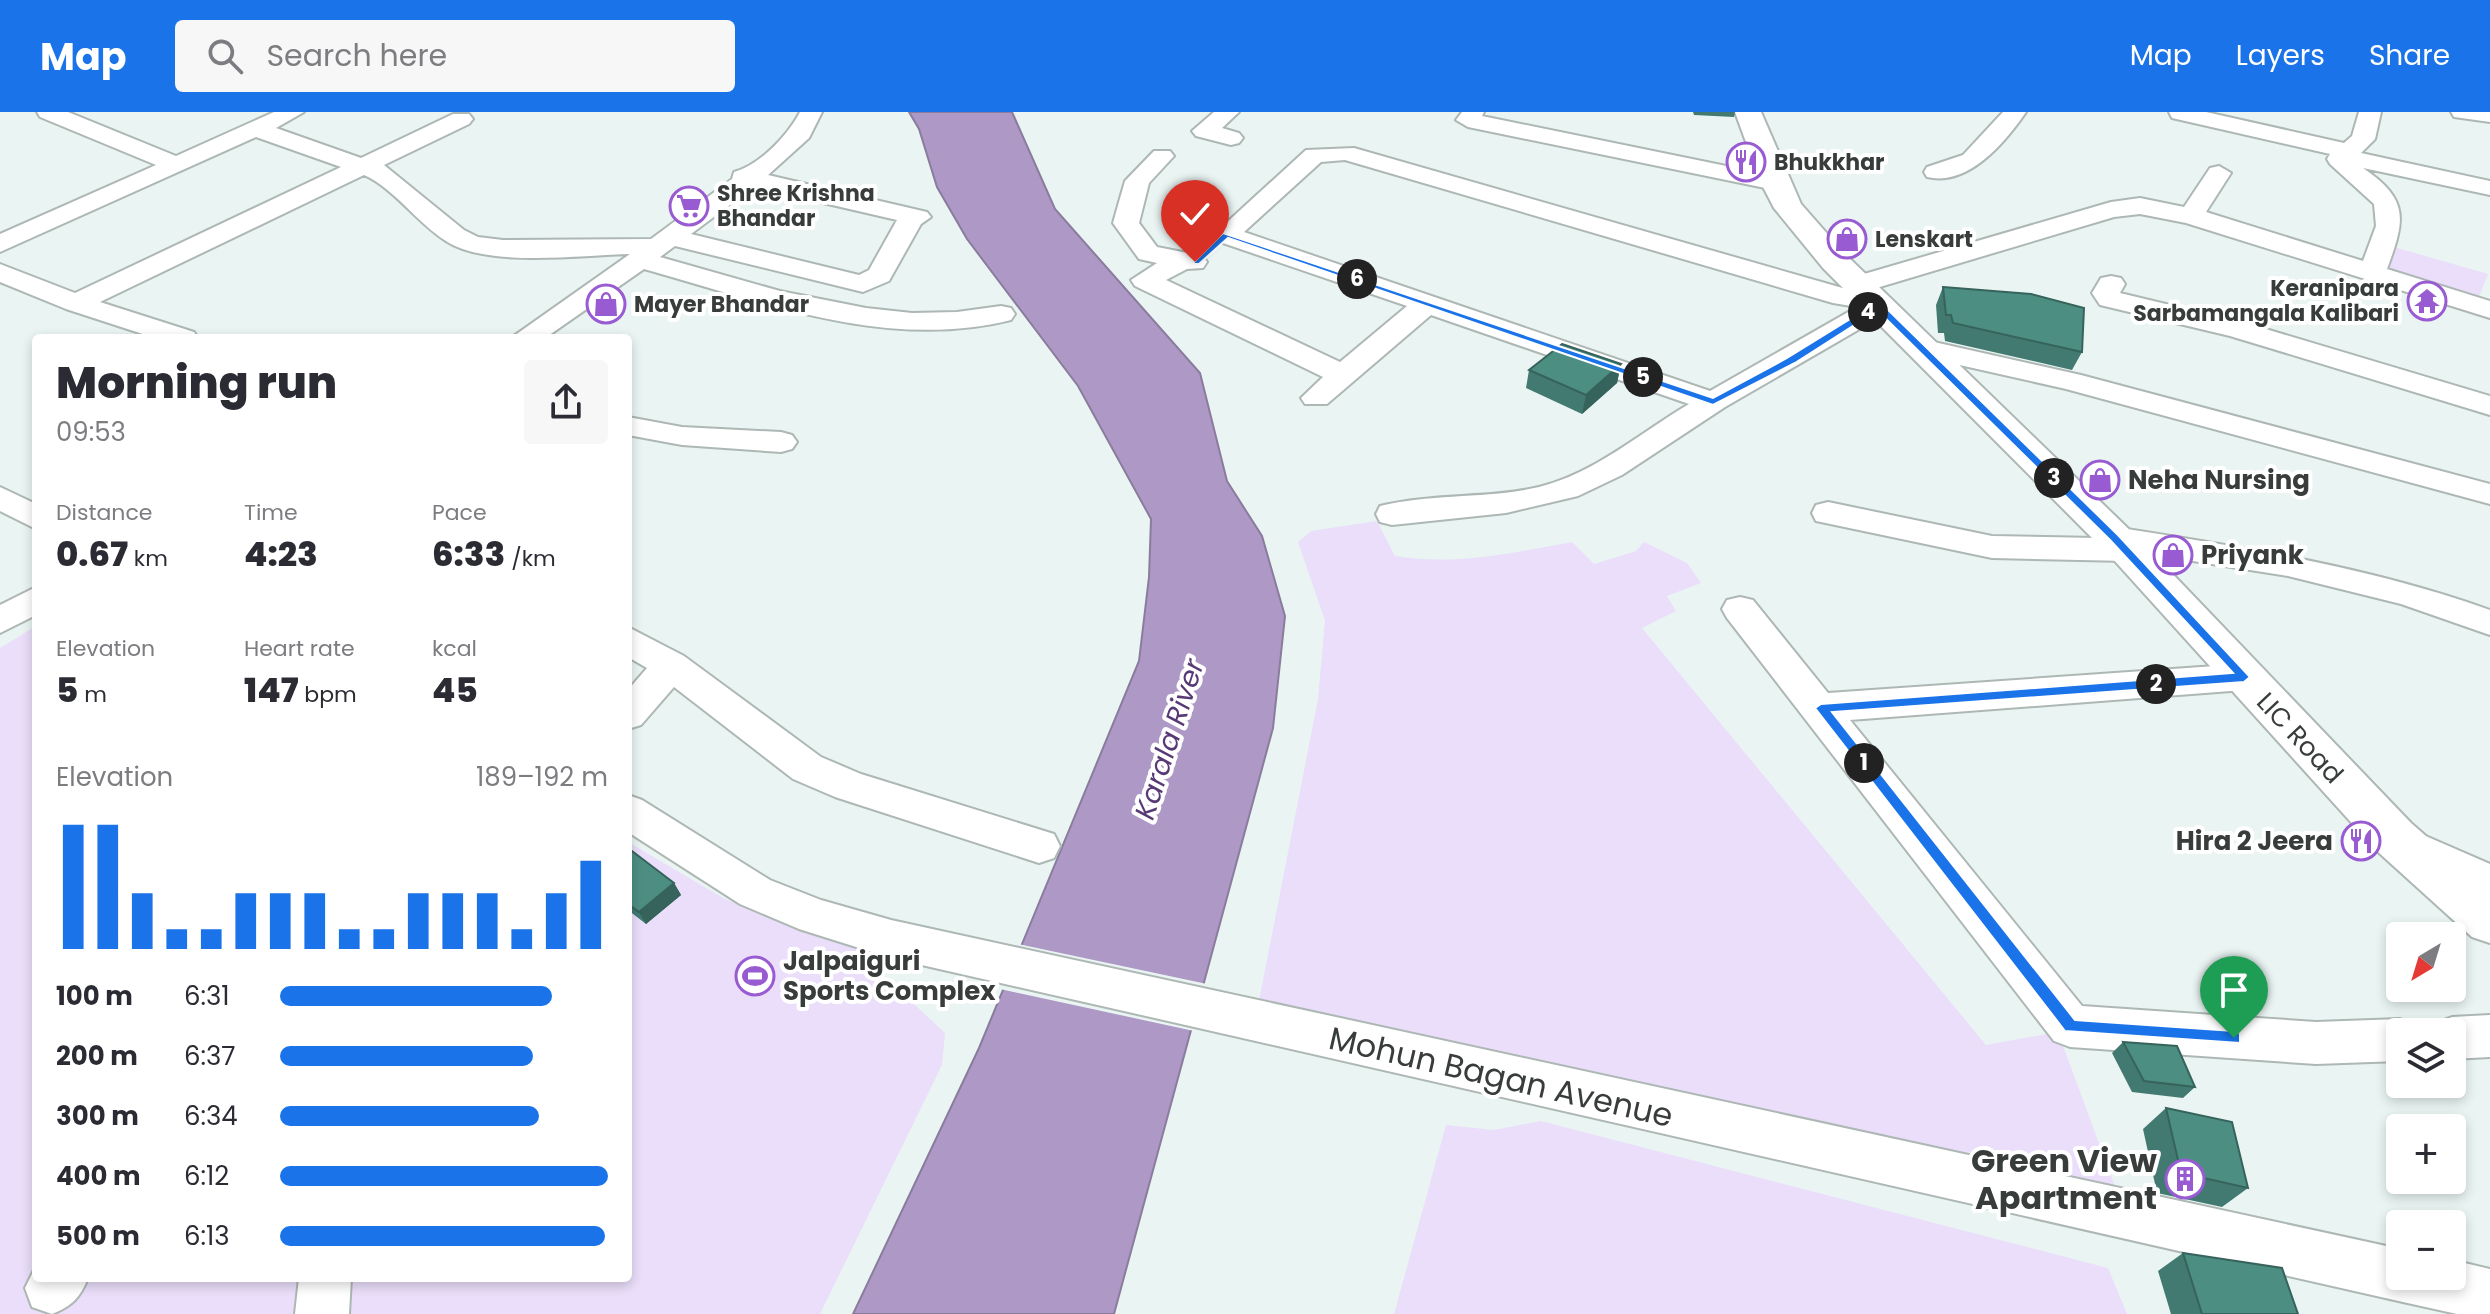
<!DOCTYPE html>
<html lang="en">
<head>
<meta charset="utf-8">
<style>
  body { margin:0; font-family:Poppins,sans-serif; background:#f7f7f7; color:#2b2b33; height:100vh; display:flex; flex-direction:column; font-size:30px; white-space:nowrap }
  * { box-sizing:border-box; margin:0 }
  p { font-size:26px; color:#7c7c81 }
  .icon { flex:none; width:44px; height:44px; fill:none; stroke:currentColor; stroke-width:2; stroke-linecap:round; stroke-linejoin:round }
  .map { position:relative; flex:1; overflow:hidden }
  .side { position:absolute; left:32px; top:222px; width:600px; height:948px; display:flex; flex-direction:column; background:#fff; border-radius:8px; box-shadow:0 4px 12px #0003 }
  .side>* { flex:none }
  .needle { width:52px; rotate:218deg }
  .buttons { position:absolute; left:2386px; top:810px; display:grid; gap:16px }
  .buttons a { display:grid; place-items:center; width:80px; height:80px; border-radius:8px; background:#fff; box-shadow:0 4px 12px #0003; font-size:40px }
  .pin { position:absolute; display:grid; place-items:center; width:68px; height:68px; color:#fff; margin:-82px -34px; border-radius:50% 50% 50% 0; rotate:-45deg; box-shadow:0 0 8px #0007 }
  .pin .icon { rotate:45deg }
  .km { position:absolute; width:40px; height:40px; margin:-20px; border-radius:50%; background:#222; color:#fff; font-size:22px; line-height:40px; text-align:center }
  .round { display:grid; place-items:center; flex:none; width:84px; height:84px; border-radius:8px; background:#f7f7f7 }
  .head { display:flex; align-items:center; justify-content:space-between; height:136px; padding:0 24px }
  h1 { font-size:44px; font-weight:800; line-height:60px }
  .metrics { display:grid; grid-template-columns:repeat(3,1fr); gap:12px; height:136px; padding:8px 24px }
  .metrics div { display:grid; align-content:center }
  .metrics b { font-size:34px; font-weight:800 }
  .metrics small { font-size:22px; font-weight:400 }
  .metrics p { font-size:22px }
  .chart { height:224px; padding:16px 24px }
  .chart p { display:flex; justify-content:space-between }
  .chart svg { width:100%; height:144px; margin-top:8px; stroke:#1a73e8; stroke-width:6 }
  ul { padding:0 24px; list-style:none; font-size:26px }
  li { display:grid; grid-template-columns:128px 96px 1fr; align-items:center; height:60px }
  li i { height:20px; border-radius:10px; background:#1a73e8 }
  header { display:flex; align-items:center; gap:48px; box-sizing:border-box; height:112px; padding:0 40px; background:#1a73e8; color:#fff }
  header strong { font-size:38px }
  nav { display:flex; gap:44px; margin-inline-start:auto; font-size:28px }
  .search { width:560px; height:72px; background:#f7f7f7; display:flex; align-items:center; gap:20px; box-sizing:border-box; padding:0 28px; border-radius:8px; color:#7c7c81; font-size:30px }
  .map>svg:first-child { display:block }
  .green { fill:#eadefa }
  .water { fill:#ad98c6; stroke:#8a7c9c; stroke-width:2 }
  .pier { fill:#eaf5f3 }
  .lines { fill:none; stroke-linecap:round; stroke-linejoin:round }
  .minor-casing { stroke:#adb7b4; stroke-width:4 }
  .major-casing { stroke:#adb7b4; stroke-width:4 }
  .minor { fill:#fff; fill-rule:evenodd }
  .major { fill:#fff; fill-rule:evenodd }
  .wall { fill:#427a71 }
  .shaded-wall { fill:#36635c }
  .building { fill:#4d8e83; stroke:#36635c; stroke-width:2 }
  .route { fill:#1a73e8; stroke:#fff; stroke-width:2 }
  .labels { text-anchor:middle; stroke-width:8; stroke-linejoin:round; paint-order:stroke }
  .far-poi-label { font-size:22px; font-weight:bold; fill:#383c3b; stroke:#fff; text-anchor:start }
  .poi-label { font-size:26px; font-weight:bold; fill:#383c3b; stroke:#fff; text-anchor:start }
  .street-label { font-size:26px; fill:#383c3b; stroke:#fff }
  .water-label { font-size:28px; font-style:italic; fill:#573a75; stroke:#fff }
  .near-street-label { font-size:32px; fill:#383c3b; stroke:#fff }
  .near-poi-label { font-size:32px; font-weight:bold; fill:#383c3b; stroke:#fff; text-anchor:end }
</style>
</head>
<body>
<header>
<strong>Map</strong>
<div class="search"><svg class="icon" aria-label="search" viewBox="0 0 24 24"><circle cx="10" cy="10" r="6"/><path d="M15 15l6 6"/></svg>Search here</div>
<nav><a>Map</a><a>Layers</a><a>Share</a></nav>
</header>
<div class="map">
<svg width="2490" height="1202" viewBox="0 0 2490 1202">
  <rect width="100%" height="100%" fill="#eaf5f3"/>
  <path class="green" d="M2394,135L2488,162L2477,190L2383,157Z
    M1377,409L1395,444C1456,454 1512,441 1572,430L1594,452L1636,439L1644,430L1687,451L1701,471L1667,484L1676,499L1642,516L1986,933L2058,920L2121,1091L1256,904L1318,587L1325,509L1298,430L1311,419Z
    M36,514V1166H628V730L725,787L854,836L945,921L942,953L820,1202H0V536Z
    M1541,1009L2108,1156L2127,1202H1394L1446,1013L1494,1018Z"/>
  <path class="water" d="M909,0H1012L1055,97L1200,261L1227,369L1262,424L1285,504L1273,616L1114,1202H853L979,936L1139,549L1149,465L1151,407L1078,274L967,127L937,75L919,17Z"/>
  <path class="pier" d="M1018,832L1207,872L1194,919L1000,877Z"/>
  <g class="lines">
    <defs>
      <path id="minor" d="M37,0H68L176,44L274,0H304L276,16L361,46L453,2H469L473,7L469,12L384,53L464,118L478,125L503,128L651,127L732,67L734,60C760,53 788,23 800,0H822L809,26L768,63L927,100L931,105L921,112L889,169L863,180L675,134L660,145L780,179L866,196L912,201L957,200L1001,194L1011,196L1015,202L1011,208C888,239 762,190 644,157L545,226H511L630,142C581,143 487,156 446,129C417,111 395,77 364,63L100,190L194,220L198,226H155L66,197L0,170V152L75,181L341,55L256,25L0,140V122L156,53L40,5ZM754,75L897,108L869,158L859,163L691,122Z
        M1214,0H1239L1222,16L1239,21L1243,26L1239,31L1231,33L1196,24L1192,19Z
        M1462,0H1484L1482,4L1775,64L1787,71L1775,78L1468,15L1456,8Z
        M2003,0H2026C2006,29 1969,75 1927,65L1924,60L1927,55L1963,43Z
        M2169,0H2206L2344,31L2352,24L2359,0H2381L2375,27L2361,41L2490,69V83L2363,56C2410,88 2405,108 2387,157L2490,189V206L2186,111L2140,102L2114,105L1863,180L1885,184L1889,190L1877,207L1725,295L1622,363L1578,384L1506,401L1392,413L1380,410L1376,402L1380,394C1432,381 1487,387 1539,375C1595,361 1640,321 1689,292L1431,203L1327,292H1305L1301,286L1323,265L1135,174L1131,168L1157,151L1139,147L1113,111L1125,69L1154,39H1170L1174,44L1149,71L1139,111L1157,135L1203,144L1207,150L1203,156L1187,157L1166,168L1340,250L1407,194L1217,129L1213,123L1306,38L1354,36L1846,177L1843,173L1847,167L2111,90L2140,86L2184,95L2210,56L2219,54L2231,61L2206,100L2363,149L2376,114L2374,92L2330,52L2327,47L2330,42L2172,6ZM1345,48L1833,191L1857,195L1710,279L1244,120L1321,50Z
        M2451,0H2490V10L2454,5Z
        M2111,164L2121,166L2125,172L2120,181L2249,212L2490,284V303L2230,224L2100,193L2092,181L2101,166Z
        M1925,228L2081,263L2490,372V392L2066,277L1915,243L1911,237L1915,231Z
        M628,305L682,315L781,320L792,323L797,330L792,337L781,340L682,333L628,323Z
        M0,375L36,392V417L0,399Z
        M1828,390L1992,424L2097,426L2102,418L2114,415C2242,435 2367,454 2490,498V523L2401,492L2288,464L2142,441L2127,449L1992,446L1816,409L1812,401L1816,393Z
        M36,475V503L0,521V493Z
        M1740,485L1753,488L1828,581L2244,552L2257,555L2263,565L2257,575L2244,578L1850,608L2082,894L2316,910L2400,907L2416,913L2419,920H2400V949L2316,952L2070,935L2054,929L1727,506L1722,497L1727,488Z
        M628,515L684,544L821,645L861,662L1054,722L1060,734L1054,746L1039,751L835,685L793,667L674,575L641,613L628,617V578L647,556L628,545Z
        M628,683L642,688L770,768L821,788L891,808L2400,1137V1164H2452V1148L2490,1157V1202H2457L2403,1190L891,846L799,817L740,792L628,720Z
        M2421,722L2490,752V788L2406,751L2400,739L2406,727Z
        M2490,903V945L2452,947V920H2432L2436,911L2452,905Z
        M36,1154V1166H88C80,1186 72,1194 52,1202L32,1195L25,1176Z
        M299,1166H351L349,1202H295Z"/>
      <path id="major" d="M1735,0H1761L1801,92L1845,142L2141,429L2411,711L2490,780V831L2472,825L2377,739L2113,447L1823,156L1774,96L1761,71Z"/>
    </defs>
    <use href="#minor" class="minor-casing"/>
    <use href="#major" class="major-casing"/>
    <use href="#minor" class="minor"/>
    <use href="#major" class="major"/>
  </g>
  <path class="wall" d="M1693,0H1735L1734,5L1694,3Z
    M1943,175L2082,240L2072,258L1945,229L1944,221H1938L1936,193Z
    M1621,252L1617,271L1582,302L1526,276L1529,258Z
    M628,736L674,771L681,783L646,812L628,798Z
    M2123,930L2195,975L2183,986L2132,980L2112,941Z
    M2166,996L2248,1076L2222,1095L2157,1081L2143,1017Z
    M2183,1141L2298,1202H2171L2158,1159Z"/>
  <path class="shaded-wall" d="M1621,252L1617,271L1582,302L1586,283Z
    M674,771L681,783L646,812L639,800Z"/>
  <path class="building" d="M1943,175L2031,182L2084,196L2082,240L1953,211L1951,203H1946Z
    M1562,232L1621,252L1586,283L1529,258Z
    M628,736L674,771L639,800L628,792Z
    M2123,930L2177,934L2195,975L2144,969Z
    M2166,996L2232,1010L2248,1076L2181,1061Z
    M2183,1141L2282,1156L2298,1202H2202Z"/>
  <path class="route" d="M1223,121L1713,286L1787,246L1863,199L1871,188H1878L2118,423L2250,565L2244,570L1832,600L2075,908L2234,919L2240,921V931L2065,919L1815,596L1821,592L2233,561L2110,428L1875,196L1870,203L1795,251L1713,293L1228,126L1199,152H1192Z"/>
  <defs>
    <symbol id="restaurant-ring" viewBox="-11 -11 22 22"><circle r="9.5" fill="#fff" stroke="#985bd2" stroke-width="1.5"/><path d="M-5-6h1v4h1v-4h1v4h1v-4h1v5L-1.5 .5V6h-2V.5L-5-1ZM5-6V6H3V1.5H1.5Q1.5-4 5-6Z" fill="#985bd2"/></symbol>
    <symbol id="supermarket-ring" viewBox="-11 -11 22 22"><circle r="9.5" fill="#fff" stroke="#985bd2" stroke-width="1.5"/><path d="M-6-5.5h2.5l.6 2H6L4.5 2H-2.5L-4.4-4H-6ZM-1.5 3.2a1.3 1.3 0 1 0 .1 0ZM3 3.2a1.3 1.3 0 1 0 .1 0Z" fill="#985bd2"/></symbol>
    <symbol id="shop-ring" viewBox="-11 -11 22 22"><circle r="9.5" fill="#fff" stroke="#985bd2" stroke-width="1.5"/><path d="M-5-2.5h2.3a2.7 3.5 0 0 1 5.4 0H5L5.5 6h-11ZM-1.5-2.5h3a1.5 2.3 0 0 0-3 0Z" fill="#985bd2"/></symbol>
    <symbol id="temple-ring" viewBox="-11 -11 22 22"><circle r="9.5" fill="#fff" stroke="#985bd2" stroke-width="1.5"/><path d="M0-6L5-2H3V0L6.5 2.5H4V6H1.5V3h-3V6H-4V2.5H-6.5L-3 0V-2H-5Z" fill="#985bd2"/></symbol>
    <symbol id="stadium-ring" viewBox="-11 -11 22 22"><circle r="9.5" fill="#fff" stroke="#985bd2" stroke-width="1.5"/><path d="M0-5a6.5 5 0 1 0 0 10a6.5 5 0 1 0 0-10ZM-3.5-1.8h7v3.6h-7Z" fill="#985bd2"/></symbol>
    <symbol id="building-ring" viewBox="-11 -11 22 22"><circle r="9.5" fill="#fff" stroke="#985bd2" stroke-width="1.5"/><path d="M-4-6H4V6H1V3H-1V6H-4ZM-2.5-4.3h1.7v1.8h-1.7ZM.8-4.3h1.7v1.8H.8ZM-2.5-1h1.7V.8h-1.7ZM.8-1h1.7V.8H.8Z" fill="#985bd2"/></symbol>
  </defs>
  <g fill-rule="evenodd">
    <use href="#restaurant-ring" x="1724" y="28" width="44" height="44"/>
    <use href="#supermarket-ring" x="667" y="72" width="44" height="44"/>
    <use href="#shop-ring" x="1825" y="105" width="44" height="44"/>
    <use href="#temple-ring" x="2405" y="167" width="44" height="44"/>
    <use href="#shop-ring" x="584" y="170" width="44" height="44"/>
    <use href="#shop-ring" x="2078" y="346" width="44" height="44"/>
    <use href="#shop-ring" x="2151" y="421" width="44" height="44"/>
    <use href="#restaurant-ring" x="2339" y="707" width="44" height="44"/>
    <use href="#stadium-ring" x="733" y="842" width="44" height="44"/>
    <use href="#building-ring" x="2163" y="1045" width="44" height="44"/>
  </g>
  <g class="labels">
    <g class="far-poi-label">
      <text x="1774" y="58">Bhukkhar</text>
      <text x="717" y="89">Shree Krishna<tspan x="717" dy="25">Bhandar</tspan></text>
      <text x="1875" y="135">Lenskart</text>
      <text x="2399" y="184" text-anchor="end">Keranipara<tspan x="2399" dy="25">Sarbamangala Kalibari</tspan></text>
      <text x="634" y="200">Mayer Bhandar</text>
    </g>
    <g class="poi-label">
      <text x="2128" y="377">Neha Nursing</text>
      <text x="2201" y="452">Priyank</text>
      <text x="2333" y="738" text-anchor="end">Hira 2 Jeera</text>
      <text x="783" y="858">Jalpaiguri<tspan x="783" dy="30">Sports Complex</tspan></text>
    </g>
    <g class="street-label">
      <text transform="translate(2300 626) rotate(47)" y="9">LIC Road</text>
    </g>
    <g class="water-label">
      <text transform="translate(1169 627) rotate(-72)" y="10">Karala River</text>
    </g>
    <g class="near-street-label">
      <text transform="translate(1501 965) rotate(13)" y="11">Mohun Bagan Avenue</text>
    </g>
    <g class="near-poi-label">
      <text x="2157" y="1060">Green View<tspan x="2157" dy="37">Apartment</tspan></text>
    </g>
  </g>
</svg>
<div class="buttons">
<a><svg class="needle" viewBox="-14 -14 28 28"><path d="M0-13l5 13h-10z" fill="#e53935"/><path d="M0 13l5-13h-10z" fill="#7c7c81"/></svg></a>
<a><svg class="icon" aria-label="layers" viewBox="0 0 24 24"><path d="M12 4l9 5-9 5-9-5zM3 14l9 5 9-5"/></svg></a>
<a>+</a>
<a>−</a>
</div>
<div class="pin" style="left:2234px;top:926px;background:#1e9e55"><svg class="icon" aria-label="arrive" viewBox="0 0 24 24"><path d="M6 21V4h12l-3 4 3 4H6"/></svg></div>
<div class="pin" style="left:1195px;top:150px;background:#d93025"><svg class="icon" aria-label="check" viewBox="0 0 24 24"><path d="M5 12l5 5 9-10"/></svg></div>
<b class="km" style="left:1864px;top:651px">1</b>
<b class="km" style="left:2156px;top:572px">2</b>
<b class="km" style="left:2054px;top:366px">3</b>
<b class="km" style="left:1868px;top:200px">4</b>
<b class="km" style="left:1643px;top:265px">5</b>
<b class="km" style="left:1357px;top:167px">6</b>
<section class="side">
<div class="head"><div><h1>Morning run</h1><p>09:53</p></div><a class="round"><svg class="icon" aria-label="share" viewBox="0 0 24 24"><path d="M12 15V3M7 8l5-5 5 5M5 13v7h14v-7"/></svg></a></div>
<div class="metrics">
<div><p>Distance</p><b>0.67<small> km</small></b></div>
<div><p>Time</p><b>4:23</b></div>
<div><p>Pace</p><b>6:33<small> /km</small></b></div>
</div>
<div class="metrics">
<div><p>Elevation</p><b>5<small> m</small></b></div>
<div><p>Heart rate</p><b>147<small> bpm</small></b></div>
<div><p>kcal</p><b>45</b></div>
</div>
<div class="chart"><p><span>Elevation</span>189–192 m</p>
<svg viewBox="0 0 160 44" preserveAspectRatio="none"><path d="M5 44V6M15 44V6M25 44V27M35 44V38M45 44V38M55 44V27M65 44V27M75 44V27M85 44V38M95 44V38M105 44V27M115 44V27M125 44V27M135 44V38M145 44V27M155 44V17"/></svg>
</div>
<ul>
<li><b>100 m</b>6:31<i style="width:83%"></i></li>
<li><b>200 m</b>6:37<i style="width:77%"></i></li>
<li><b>300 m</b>6:34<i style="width:79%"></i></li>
<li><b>400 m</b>6:12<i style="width:100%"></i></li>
<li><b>500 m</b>6:13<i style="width:99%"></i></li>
</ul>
</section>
</div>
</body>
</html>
